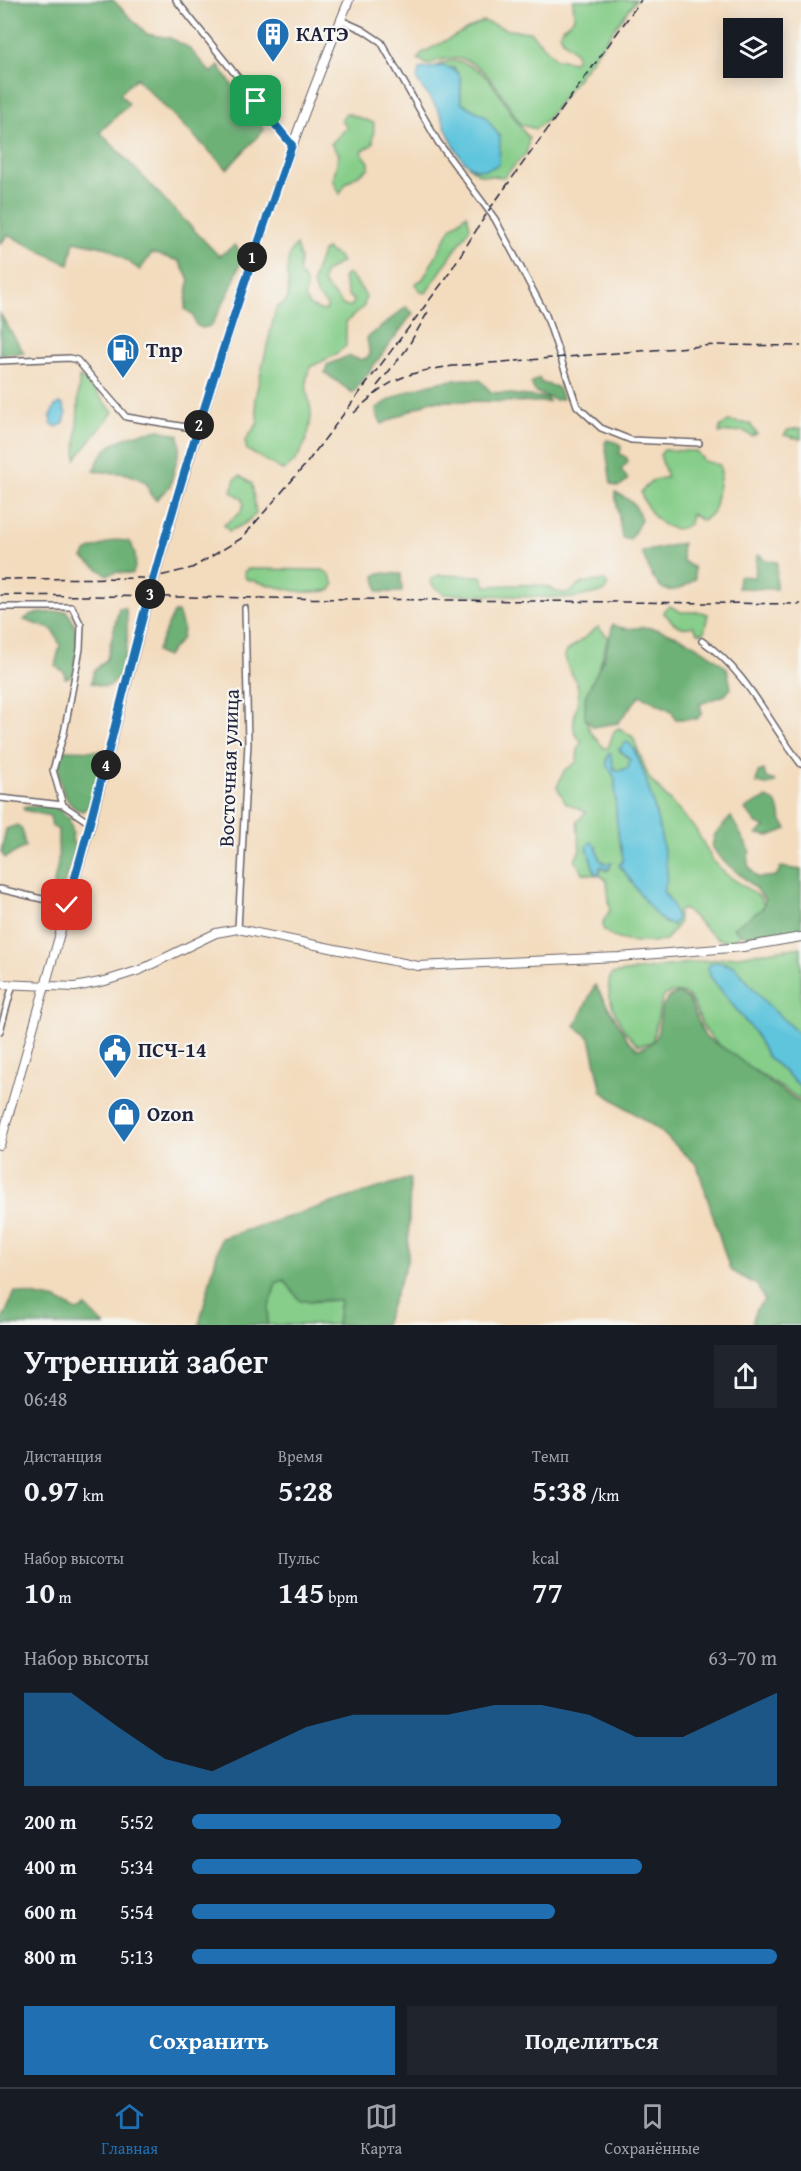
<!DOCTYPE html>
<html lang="ru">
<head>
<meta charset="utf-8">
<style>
  body { margin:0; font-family:"Gentium Book Plus",serif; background:#20242c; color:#f1f3f6; height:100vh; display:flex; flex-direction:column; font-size:22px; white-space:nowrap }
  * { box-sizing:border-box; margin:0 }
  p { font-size:20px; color:#9ea1a6 }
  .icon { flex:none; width:33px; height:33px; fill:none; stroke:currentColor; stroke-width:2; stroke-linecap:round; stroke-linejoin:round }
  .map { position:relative; height:1325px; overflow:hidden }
  .sheet { display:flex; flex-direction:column; background:#171b24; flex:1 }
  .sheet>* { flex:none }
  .buttons { position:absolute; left:723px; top:18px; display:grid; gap:12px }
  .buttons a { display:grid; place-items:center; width:60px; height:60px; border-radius:0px; background:#171b24; box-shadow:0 3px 15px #0003; font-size:30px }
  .pin { position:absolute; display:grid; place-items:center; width:51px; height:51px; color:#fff; margin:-26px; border-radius:12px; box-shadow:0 3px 9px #0006 }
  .km { position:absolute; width:30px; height:30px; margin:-15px; border-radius:50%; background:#222; color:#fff; font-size:16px; line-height:30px; text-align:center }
  .round { display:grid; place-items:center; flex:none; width:63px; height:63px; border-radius:0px; background:#20242c }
  .summary { display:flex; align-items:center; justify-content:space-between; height:102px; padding:0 24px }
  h1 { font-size:33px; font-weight:700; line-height:45px }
  .figures { display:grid; grid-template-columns:repeat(3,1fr); gap:9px; height:102px; padding:6px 24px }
  .figures div { display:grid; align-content:center }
  .figures b { font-size:30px; font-weight:700 }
  .figures small { font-size:16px; font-weight:400 }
  .figures p { font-size:16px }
  .chart { height:168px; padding:12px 24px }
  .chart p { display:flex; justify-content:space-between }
  .chart svg { width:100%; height:108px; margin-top:6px; fill:#1f6fb2; opacity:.7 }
  .action { display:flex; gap:12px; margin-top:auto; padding:12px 24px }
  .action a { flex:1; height:69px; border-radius:0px; background:#1f6fb2; color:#fff; font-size:24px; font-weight:700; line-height:69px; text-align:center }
  .action a+a { background:#20242c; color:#f1f3f6 }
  ul { padding:0 24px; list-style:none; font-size:20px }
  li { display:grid; grid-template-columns:96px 72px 1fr; align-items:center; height:45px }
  li i { height:15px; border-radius:8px; background:#1f6fb2 }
  .tabs { display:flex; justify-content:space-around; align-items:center; height:84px; border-top:2px solid #363941; background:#171b24; font-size:16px; color:#9ea1a6 }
  .tabs a { display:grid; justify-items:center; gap:3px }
  .tabs .selected { color:#1f6fb2 }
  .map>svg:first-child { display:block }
  .green { fill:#87ce8a; stroke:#547862; stroke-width:1.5; fill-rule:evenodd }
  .forest { fill:#6db176; stroke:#486a58; stroke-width:1.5 }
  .water { fill:#5fc5dd; stroke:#40748c; stroke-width:1.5 }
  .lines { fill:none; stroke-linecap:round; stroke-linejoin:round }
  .street-casing { stroke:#6b6368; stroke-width:8 }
  .secondary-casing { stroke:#6b6368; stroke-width:10 }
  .street { stroke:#fff; stroke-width:5 }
  .secondary { stroke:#fff; stroke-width:8 }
  .rail { stroke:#22223b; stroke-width:1.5; stroke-dasharray:9 4.5; stroke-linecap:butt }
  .secondary-bridge-casing { stroke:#6b6368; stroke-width:10; stroke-linecap:butt }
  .secondary-bridge { stroke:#fff; stroke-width:8 }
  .route-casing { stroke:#fff; stroke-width:12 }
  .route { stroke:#1f6fb2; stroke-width:8 }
  .labels { text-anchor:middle; stroke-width:4.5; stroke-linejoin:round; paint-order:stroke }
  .poi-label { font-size:21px; font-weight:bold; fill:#22223b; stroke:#f6f6f2; text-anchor:start }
  .street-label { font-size:21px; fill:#22223b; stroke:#f6f6f2 }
</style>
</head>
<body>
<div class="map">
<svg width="801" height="1325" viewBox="0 0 801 1325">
  <rect width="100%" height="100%" fill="#f6f6f2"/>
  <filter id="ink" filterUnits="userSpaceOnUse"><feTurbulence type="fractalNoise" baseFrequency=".0167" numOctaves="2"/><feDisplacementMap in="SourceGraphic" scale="12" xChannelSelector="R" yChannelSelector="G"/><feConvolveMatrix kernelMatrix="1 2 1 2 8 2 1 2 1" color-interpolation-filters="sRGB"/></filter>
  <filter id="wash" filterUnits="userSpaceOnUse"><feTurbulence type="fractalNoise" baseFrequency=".008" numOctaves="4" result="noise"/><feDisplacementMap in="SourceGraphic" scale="24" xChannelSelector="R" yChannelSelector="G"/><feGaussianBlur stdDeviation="1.35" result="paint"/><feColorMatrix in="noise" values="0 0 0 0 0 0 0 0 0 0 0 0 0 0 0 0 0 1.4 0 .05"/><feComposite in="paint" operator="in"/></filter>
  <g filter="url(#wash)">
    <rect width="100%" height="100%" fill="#f3dbbd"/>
    <path class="green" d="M573,0H636L547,119L536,129L521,125C498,90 478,40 428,65L418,59L422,53L483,21L509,30L530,32L556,59L574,62L577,56C573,46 563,46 560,34L563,28L574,18Z
      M449,61C493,60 505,112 529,138L527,152L504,177L480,175L468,166L478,170L485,116L461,103V79L454,68H431Z
      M346,113L374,123L373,144L361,152L369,162V168L346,183L340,194L333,180L339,154L331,144L347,127L341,121Z
      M467,214L470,227L466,234L426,293L421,292L415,284L423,279L451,228Z
      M296,245L300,258L299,273L306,282L305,299L310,306L323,311L327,309V305C304,286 315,276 322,252L326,249L339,257L342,262L324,273L323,283L344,306H352L354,301L348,295L343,278L347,274C354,278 362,289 366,297L364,306L346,322V346L333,356L310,367C301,389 312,399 311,418C309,436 300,464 282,470L247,450L245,441L258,423L255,398L276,308C279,306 282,305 284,303C296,294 278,262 296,245Z
      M79,377L86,380L113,412L76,459Z
      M728,421L750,424L757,434L752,436L744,431L719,433L720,427Z
      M801,428V439L784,435L788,430Z
      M664,450L696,451L704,461L720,465L721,474L714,511L703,521L691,514L689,524C668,540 645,510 641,492L651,481L667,477L660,455Z
      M240,476L252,484L256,514L244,524L229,531L224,525L240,513L244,504L242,498L231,492L235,479Z
      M248,569L323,570L330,575L334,585L331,590C303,597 272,585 246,579L244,572Z
      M439,575L482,576L486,586C504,586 526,583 544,586C556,589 555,595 571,592C580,580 591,582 605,581L608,585L603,592L572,598L444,594L433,586L430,580Z
      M670,606L681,612H701L708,614L704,633H698L693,626C680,631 672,622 664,613V610Z
      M598,627L608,637L585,718L590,731L604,748H608L614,731L619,728L633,737L649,778L696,830L713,861L727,875L760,897L764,905L761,909L734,941C711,945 701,918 683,909L678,912L679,923L665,941C644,942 619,946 603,929V922L610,910L607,881L601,876L583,873L575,860L580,850L577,822L586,812L566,803L557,787L564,771L577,762L578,748L582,741C564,729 581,706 578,688C576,676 564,667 565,653ZM622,747L635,749L655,810L665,860L667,876L663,892L668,897L673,925L664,923L619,865L623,861C623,852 619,843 618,833C616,817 615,798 615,782C615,771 604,769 608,756L610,758L612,766L619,771L628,768L630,759L620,751ZM596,846L600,860L608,864L610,869L606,871L602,866L600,874L595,873L587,847Z
      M801,947V1036L767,1004L734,966L722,962L710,964V976L754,1032L767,1056L801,1087V1100C774,1082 730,1058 709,1035C700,1026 694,999 687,996C678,990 668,992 662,999L652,1042L639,1045C622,1035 601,992 612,974Z
      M284,1279L308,1302L340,1300L337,1325H267L268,1310L276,1283Z"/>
    <path class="forest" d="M0,0H113L147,34L170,38L188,47L211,73L219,66L264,130L227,169L136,78L120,94L129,104L100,132L219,256L235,245L243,256L231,288L211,326L202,328L196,325L193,315L185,309L189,280L179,261L152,253L140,270L108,248L74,241L69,265L8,235L0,244Z
      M406,307L413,313L353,393L325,373L327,365L348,356L362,360L370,356L367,338Z
      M0,314L24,353L0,354Z
      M539,378L542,383L557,387L563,399L555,400L535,392L531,383Z
      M466,379L480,380L491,392L547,398L549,402L431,401L382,424L376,413L377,408C405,389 432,381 466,379Z
      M160,430L179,435L180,448L170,486L156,500L150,494L146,482L128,474L94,471C102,441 132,433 160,430Z
      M607,440L618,443L621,447L620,454L627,458L628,462L621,469L628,480L618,487L611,484L605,443Z
      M615,492C629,499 637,504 641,520L630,540L622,538Z
      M115,540L128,541C136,548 138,565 132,574L117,572L107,575L83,558L87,551Z
      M683,543L681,549L683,561L694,568L695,579C661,607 653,579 642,552Z
      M757,555L762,556L763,560L777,562L776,589L738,588L739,576L755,577Z
      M379,573L401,574L402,592H378L375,576Z
      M119,608H126C128,636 130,661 112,685L105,687L91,683L94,671L107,659Z
      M66,611C82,628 77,655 73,676L65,678L64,672L55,666L60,645L53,630L24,620L31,614Z
      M174,612H178L183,628L182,638L166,657L156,652Z
      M613,624C626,633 637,625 651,628C677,632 707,651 727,668L731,688L725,695L700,704L702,713L697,719H675L672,711L640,695L618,723L593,727L585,718V697L604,657Z
      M63,750L104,751L89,806L83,811C62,809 52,765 63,750Z
      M764,770L766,778L775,781V783L767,785L756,783L758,772Z
      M766,798C784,804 776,808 782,821C783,824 786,826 787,829L769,836L757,834L765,827L757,824L745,809Z
      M55,806L69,818L73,833L72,838L75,849L63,887L60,889L54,887C53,880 56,875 57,868C60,856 57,842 58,830L52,826L50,816L24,810L23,807Z
      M731,817L750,851C744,864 750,869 758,878L776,876L781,867L801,870V933L745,936L733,928L763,908L765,900C752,879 723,867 712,846L715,834Z
      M17,825L22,829L25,847L5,858L1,852L6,829Z
      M595,985L628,1040L638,1049C675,1040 645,1005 678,993L689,1000L705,1037L730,1052L766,1080L801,1103V1325H752L755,1311L764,1300L757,1285L730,1270L697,1165L658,1129L602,1092L590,1038L575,1026Z
      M410,1178L408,1259L384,1325H337L340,1300L300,1301L284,1280L276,1283L268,1310L267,1325H199L221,1238Z
      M15,1292L57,1300L77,1311L86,1307L104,1325H0Z"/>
    <path class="water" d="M442,66C467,70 459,83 461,103L485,116L500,137L499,164C464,186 451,139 441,116C436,103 424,92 417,80L419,69Z
      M60,403L63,405L66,414L64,423L57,427L51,424L50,416L55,406Z
      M627,742C643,749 669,860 667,878C667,883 664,887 663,891L672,904L677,918L673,925C655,925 632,878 619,865L623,861C623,851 619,843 618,833C616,817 615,798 615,781C615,769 600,769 610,753L614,769L619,771L628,768L630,759L619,749Z
      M591,842L596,846L600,860L606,864L612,863L606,871L603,866L600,867L599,875L595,873L587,847Z
      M716,962L734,966L767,1004L801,1036V1087L767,1056L754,1032L710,976L708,968L710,964Z"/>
  </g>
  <g filter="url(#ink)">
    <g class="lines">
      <defs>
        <path id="street" d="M176,0L292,145
          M341,20L363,30L381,42L438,142L495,219L546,315L577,406L601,428L631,440L699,443
          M0,361L70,358L77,360L126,417L198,429
          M0,607H72L81,625L80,649L64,733L53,770L63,805
          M702,641C747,671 768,722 801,764
          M0,798L63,805L91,824
          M0,889L67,905
          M238,929L248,743L245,608
          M0,1031L13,984"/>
        <path id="secondary" d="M161,555C216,367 274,181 349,0
          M0,984L75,987L105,981L140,970L216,933L238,929L418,966L619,957L743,947L801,937
          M0,1145L91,824L143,620"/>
      </defs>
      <use href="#street" class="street-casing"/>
      <use href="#secondary" class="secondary-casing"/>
      <use href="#street" class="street"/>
      <use href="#secondary" class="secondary"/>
      <path class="rail" d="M377,386L406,350L429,310
        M354,413C390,378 404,373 453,366L715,345L801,346
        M0,579L152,578L192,568L242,538L306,464L446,278L489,210L641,0
        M0,595L801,604"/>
      <defs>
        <path id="secondary-bridge" d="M143,620L161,555"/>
      </defs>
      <use href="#secondary-bridge" class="secondary-bridge-casing"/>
      <use href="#secondary-bridge" class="secondary-bridge"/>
    </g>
  </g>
  <g class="lines" filter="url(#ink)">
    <defs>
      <path id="route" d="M67,905C95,811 117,715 142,620C185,460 237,302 292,145L256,101"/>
    </defs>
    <use href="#route" class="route-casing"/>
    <use href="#route" class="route"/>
  </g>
  <defs>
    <symbol id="building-pin" viewBox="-11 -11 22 30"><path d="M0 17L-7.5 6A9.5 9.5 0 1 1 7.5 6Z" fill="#1f6fb2" stroke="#f6f6f2"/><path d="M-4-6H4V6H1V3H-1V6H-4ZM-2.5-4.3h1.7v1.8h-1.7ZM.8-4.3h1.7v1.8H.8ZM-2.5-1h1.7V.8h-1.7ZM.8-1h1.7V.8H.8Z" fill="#fff"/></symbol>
    <symbol id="fuel-pin" viewBox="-11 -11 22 30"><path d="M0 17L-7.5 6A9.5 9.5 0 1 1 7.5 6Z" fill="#1f6fb2" stroke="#f6f6f2"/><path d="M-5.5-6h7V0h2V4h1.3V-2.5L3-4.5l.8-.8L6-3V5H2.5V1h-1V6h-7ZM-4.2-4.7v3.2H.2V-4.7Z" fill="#fff"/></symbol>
    <symbol id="civic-pin" viewBox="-11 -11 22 30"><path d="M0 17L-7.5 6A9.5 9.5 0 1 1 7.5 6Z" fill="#1f6fb2" stroke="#f6f6f2"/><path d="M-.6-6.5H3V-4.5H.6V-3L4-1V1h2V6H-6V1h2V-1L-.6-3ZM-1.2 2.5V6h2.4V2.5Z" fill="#fff"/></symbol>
    <symbol id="shop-pin" viewBox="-11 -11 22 30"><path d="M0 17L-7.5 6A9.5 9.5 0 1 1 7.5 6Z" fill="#1f6fb2" stroke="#f6f6f2"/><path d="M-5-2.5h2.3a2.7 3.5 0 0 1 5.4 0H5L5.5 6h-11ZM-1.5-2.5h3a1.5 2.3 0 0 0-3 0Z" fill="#fff"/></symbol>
  </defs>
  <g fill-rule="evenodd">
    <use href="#building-pin" x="254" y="15" width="38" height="52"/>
    <use href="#fuel-pin" x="104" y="331" width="38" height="52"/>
    <use href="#civic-pin" x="96" y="1031" width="38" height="52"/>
    <use href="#shop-pin" x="105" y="1095" width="38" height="52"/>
  </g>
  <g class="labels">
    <g class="poi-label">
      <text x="296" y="41">КАТЭ</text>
      <text x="146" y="357">Tnp</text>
      <text x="138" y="1057">ПСЧ-14</text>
      <text x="147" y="1121">Ozon</text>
    </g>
    <g class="street-label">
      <text transform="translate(229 768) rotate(-88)" y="7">Восточная улица</text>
    </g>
  </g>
</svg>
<div class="buttons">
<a><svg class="icon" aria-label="layers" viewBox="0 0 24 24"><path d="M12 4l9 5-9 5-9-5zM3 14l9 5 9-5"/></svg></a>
</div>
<div class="pin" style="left:256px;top:101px;background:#1e9e55"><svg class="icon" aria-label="arrive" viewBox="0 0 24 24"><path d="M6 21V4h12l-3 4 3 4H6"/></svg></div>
<div class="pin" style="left:67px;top:905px;background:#d93025"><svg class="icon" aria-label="check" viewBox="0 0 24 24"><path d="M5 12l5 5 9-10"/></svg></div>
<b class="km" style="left:252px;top:257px">1</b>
<b class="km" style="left:199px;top:425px">2</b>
<b class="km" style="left:150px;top:594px">3</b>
<b class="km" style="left:106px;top:765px">4</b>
</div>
<section class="sheet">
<div class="summary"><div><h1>Утренний забег</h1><p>06:48</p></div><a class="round"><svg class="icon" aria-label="share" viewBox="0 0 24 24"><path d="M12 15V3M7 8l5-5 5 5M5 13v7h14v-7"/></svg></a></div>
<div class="figures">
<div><p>Дистанция</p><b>0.97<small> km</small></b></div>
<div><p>Время</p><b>5:28</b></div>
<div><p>Темп</p><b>5:38<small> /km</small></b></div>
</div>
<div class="figures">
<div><p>Набор высоты</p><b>10<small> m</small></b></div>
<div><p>Пульс</p><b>145<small> bpm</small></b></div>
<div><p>kcal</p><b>77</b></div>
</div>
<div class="chart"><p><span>Набор высоты</span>63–70 m</p>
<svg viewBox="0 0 160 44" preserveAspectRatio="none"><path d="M0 44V6L10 6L20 20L30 33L40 38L50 29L60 20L70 15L80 15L90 15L100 11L110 11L120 15L130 24L140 24L150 15L160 6V44z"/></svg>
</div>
<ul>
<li><b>200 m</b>5:52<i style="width:63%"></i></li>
<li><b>400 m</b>5:34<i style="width:77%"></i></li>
<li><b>600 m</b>5:54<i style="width:62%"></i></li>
<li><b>800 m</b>5:13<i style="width:100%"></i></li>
</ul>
<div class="action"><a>Сохранить</a><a>Поделиться</a></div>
</section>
<nav class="tabs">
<a class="selected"><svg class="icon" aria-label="home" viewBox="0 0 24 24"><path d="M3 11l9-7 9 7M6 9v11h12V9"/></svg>Главная</a>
<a><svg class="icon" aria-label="map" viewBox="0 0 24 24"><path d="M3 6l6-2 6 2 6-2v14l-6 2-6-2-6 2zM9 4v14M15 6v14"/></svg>Карта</a>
<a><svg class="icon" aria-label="saved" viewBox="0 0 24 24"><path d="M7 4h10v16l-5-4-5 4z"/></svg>Сохранённые</a>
</nav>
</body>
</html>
